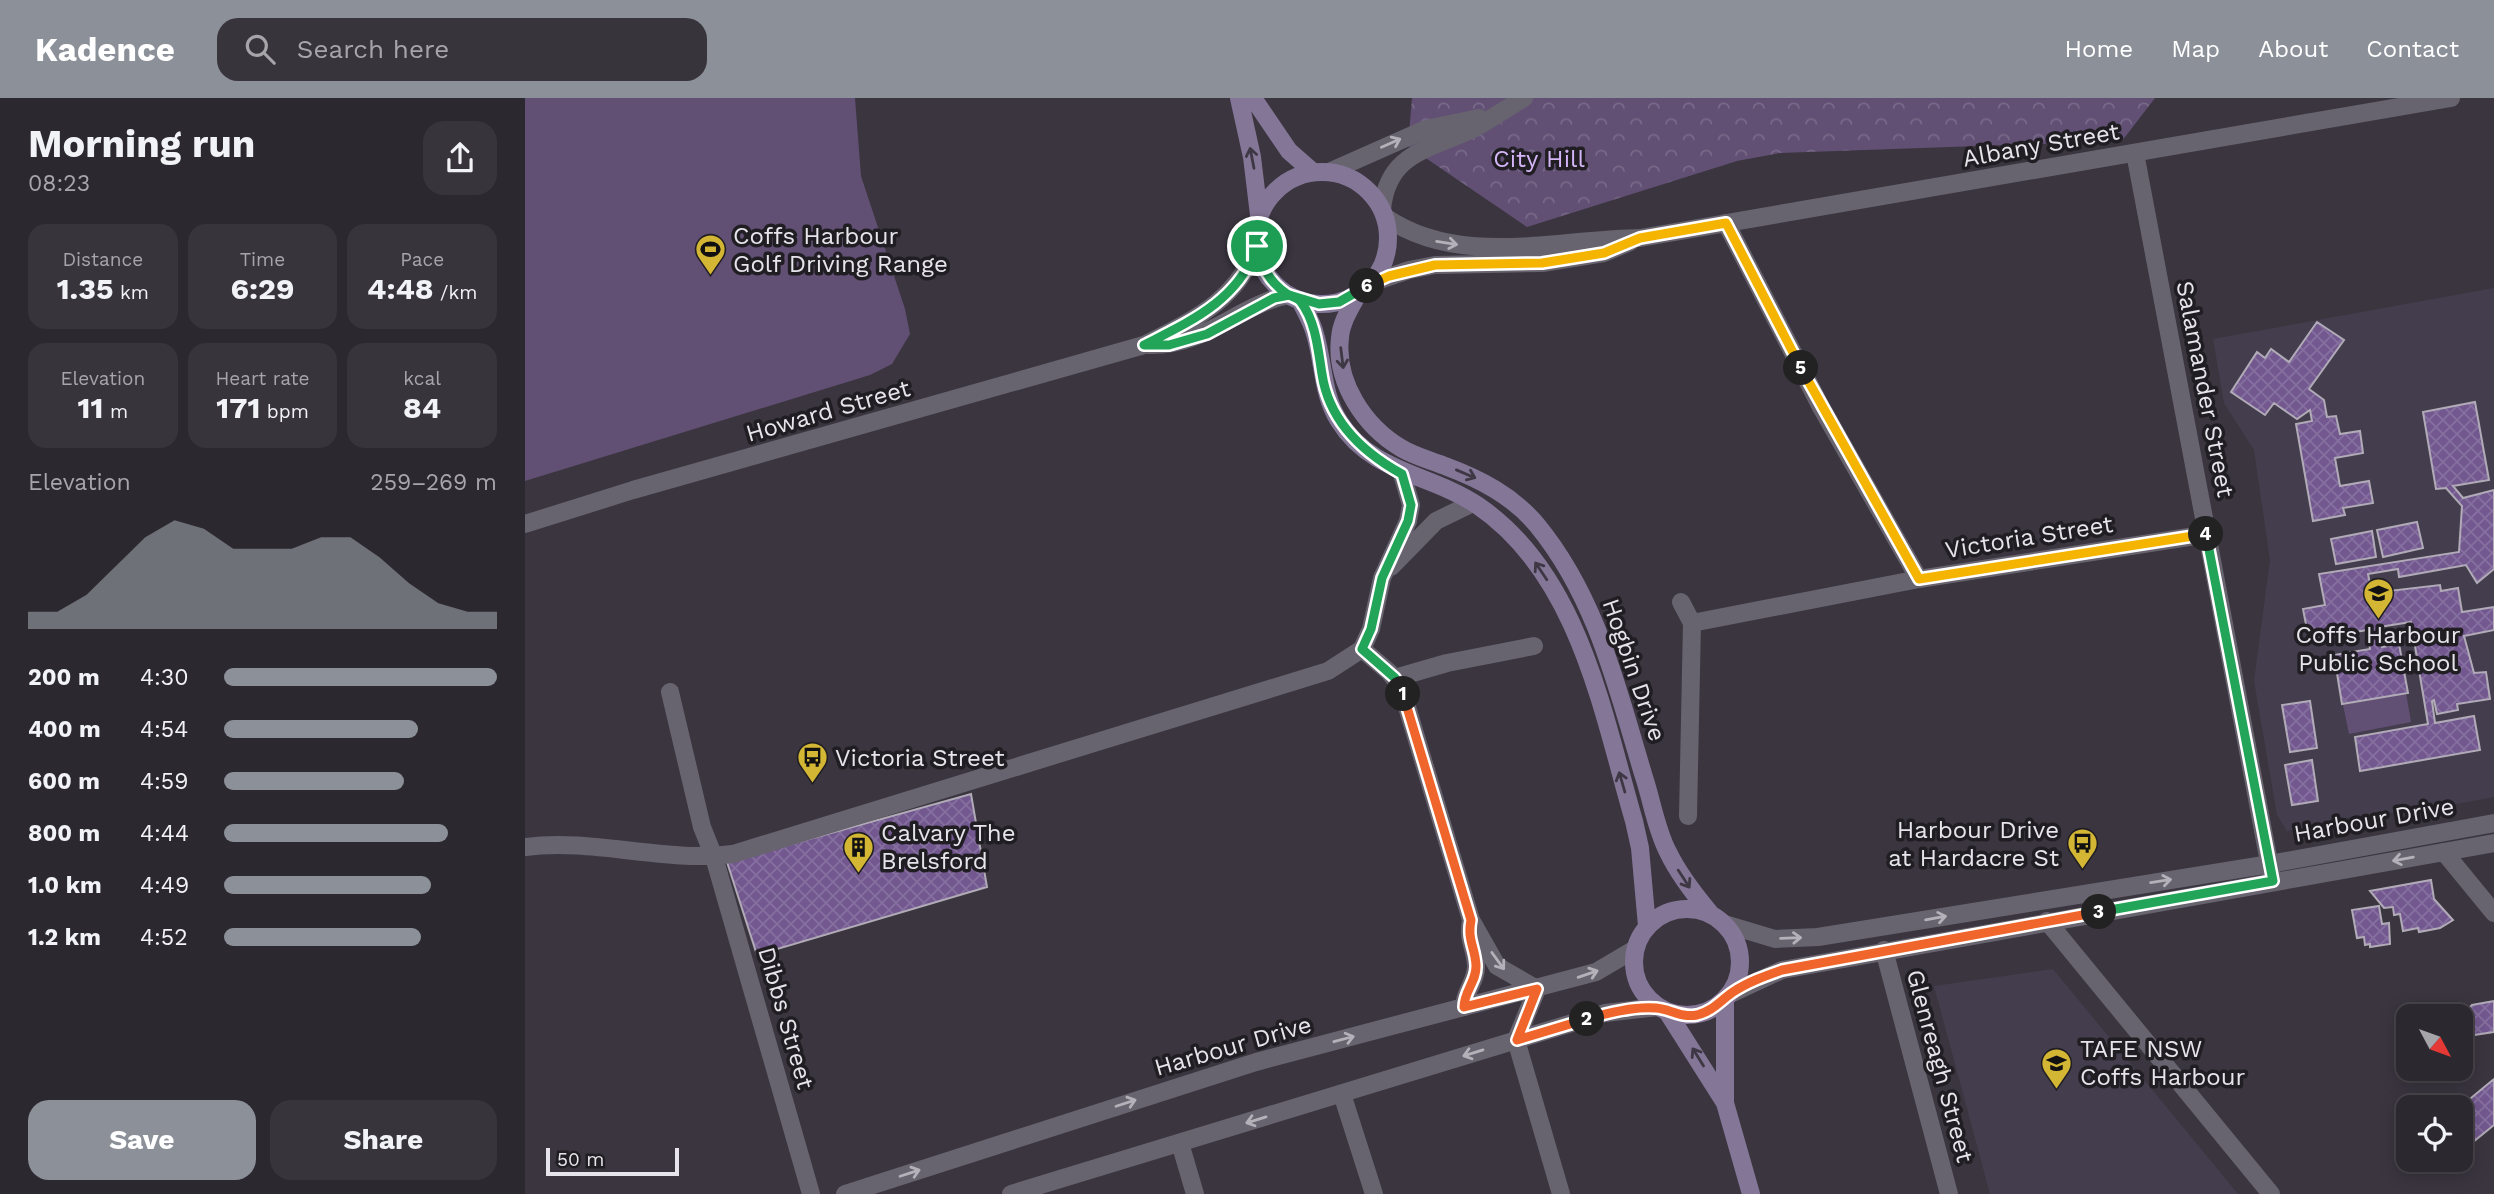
<!DOCTYPE html>
<html lang="en">
<head>
<meta charset="utf-8">
<style>
  body { margin:0; font-family:"Work Sans",sans-serif; background:#38343b; color:#f1f3f6; height:100vh; display:flex; flex-direction:column; font-size:26px; white-space:nowrap }
  * { box-sizing:border-box; margin:0 }
  p { font-size:23px; color:#a6a6aa }
  .icon { flex:none; width:38px; height:38px; fill:none; stroke:currentColor; stroke-width:2; stroke-linecap:round; stroke-linejoin:round }
  .map { position:relative; flex:1; overflow:hidden }
  .sheet { display:flex; flex-direction:column; background:#2c282f; width:525px }
  .sheet>* { flex:none }
  .needle { width:46px; rotate:131deg }
  .fabs { position:absolute; left:1871px; top:906px; display:grid; gap:14px }
  .fabs a { display:grid; place-items:center; width:77px; height:77px; border-radius:14px; background:#2c282f; box-shadow:0 4px 18px #0003,0 0 0 2px #48444b; font-size:35px }
  .scale { position:absolute; left:21px; bottom:18px; width:133px; box-sizing:border-box; padding-left:7px; border:4px solid #e7e5eb; border-top:0; font-size:19px; line-height:24px; white-space:nowrap; color:#e7e5eb; -webkit-text-stroke:5px #201e22; paint-order:stroke }
  .pin { position:absolute; display:grid; place-items:center; width:60px; height:60px; color:#fff; margin:-30px; border:4px solid #fff; border-radius:50%; box-shadow:0 2px 7px #0007 }
  .km { position:absolute; width:35px; height:35px; margin:-18px; border-radius:50%; background:#222; color:#fff; font-size:19px; line-height:35px; text-align:center }
  .round { display:grid; place-items:center; flex:none; width:74px; height:74px; border-radius:21px; background:#38343b }
  .head { display:flex; align-items:center; justify-content:space-between; height:119px; padding:0 28px }
  h1 { font-size:38px; font-weight:700; line-height:52px }
  .metrics { display:grid; grid-template-columns:repeat(3,1fr); gap:10px; height:119px; padding:7px 28px }
  .metrics div { display:grid; align-content:center; border-radius:18px; background:#38343b; text-align:center }
  .metrics b { font-size:30px; font-weight:700 }
  .metrics small { font-size:19px; font-weight:400 }
  .metrics p { font-size:19px }
  .chart { height:196px; padding:14px 28px }
  .chart p { display:flex; justify-content:space-between }
  .chart svg { width:100%; height:126px; margin-top:7px; fill:#8c9099; opacity:.7 }
  .cta { display:flex; gap:14px; margin-top:auto; padding:14px 28px }
  .cta a { flex:1; height:80px; border-radius:21px; background:#8c9099; color:#fff; font-size:28px; font-weight:700; line-height:80px; text-align:center }
  .cta a+a { background:#38343b; color:#f1f3f6 }
  ul { padding:0 28px; list-style:none; font-size:23px }
  li { display:grid; grid-template-columns:112px 84px 1fr; align-items:center; height:52px }
  li i { height:18px; border-radius:9px; background:#8c9099 }
  header { display:flex; align-items:center; gap:42px; box-sizing:border-box; height:98px; padding:0 35px; background:#8c9099; color:#fff }
  header strong { font-size:33px }
  nav { display:flex; gap:38px; margin-inline-start:auto; font-size:24px }
  .search { width:490px; height:63px; background:#38343b; display:flex; align-items:center; gap:18px; box-sizing:border-box; padding:0 24px; border-radius:21px; color:#a6a6aa; font-size:26px }
  main { display:flex; flex:1; min-height:0 }
  .map>svg:first-child { display:block }
  .built { fill:#443d4d }
  .green { fill:#615074 }
  .forest { fill:url(#forest-crowns) }
  .building { fill:url(#building-cross-hatch); stroke:#b0abb7; stroke-width:2 }
  .lines { fill:none; stroke-linecap:round; stroke-linejoin:round }
  .minor { stroke:#68646f; stroke-width:18 }
  .tertiary { stroke:#68646f; stroke-width:18 }
  .secondary { stroke:#847697; stroke-width:18 }
  .oneway { stroke:#b4b1b9 }
  .oneway2 { stroke:#3e3845 }
  .split-1-casing { stroke:#fff; stroke-width:14 }
  .split-2-casing { stroke:#fff; stroke-width:14 }
  .split-3-casing { stroke:#fff; stroke-width:14 }
  .split-4-casing { stroke:#fff; stroke-width:14 }
  .split-5-casing { stroke:#fff; stroke-width:14 }
  .split-6-casing { stroke:#fff; stroke-width:14 }
  .split-7-casing { stroke:#fff; stroke-width:14 }
  .split-1 { stroke:#22a559; stroke-width:9 }
  .split-2 { stroke:#f0652b; stroke-width:9 }
  .split-3 { stroke:#f0652b; stroke-width:9 }
  .split-4 { stroke:#22a559; stroke-width:9 }
  .split-5 { stroke:#f5b400; stroke-width:9 }
  .split-6 { stroke:#f5b400; stroke-width:9 }
  .split-7 { stroke:#22a559; stroke-width:9 }
  .labels { text-anchor:middle; stroke-width:7; stroke-linejoin:round; paint-order:stroke }
  .street-label { font-size:24px; fill:#e7e5eb; stroke:#201e22 }
  .park-label { font-size:24px; fill:#d4b6f8; stroke:#201e22 }
  .poi-label { font-size:24px; fill:#e7e5eb; stroke:#201e22; text-anchor:start }
</style>
</head>
<body>
<header>
<strong>Kadence</strong>
<div class="search"><svg class="icon" aria-label="search" viewBox="0 0 24 24"><circle cx="10" cy="10" r="6"/><path d="M15 15l6 6"/></svg>Search here</div>
<nav><a>Home</a><a>Map</a><a>About</a><a>Contact</a></nav>
</header>
<main>
<section class="sheet">
<div class="head"><div><h1>Morning run</h1><p>08:23</p></div><a class="round"><svg class="icon" aria-label="share" viewBox="0 0 24 24"><path d="M12 15V3M7 8l5-5 5 5M5 13v7h14v-7"/></svg></a></div>
<div class="metrics">
<div><p>Distance</p><b>1.35<small> km</small></b></div>
<div><p>Time</p><b>6:29</b></div>
<div><p>Pace</p><b>4:48<small> /km</small></b></div>
</div>
<div class="metrics">
<div><p>Elevation</p><b>11<small> m</small></b></div>
<div><p>Heart rate</p><b>171<small> bpm</small></b></div>
<div><p>kcal</p><b>84</b></div>
</div>
<div class="chart"><p><span>Elevation</span>259–269 m</p>
<svg viewBox="0 0 160 44" preserveAspectRatio="none"><path d="M0 44V38L10 38L20 32L30 22L40 12L50 6L60 9L70 16L80 16L90 16L100 12L110 12L120 19L130 28L140 35L150 38L160 38V44z"/></svg>
</div>
<ul>
<li><b>200 m</b>4:30<i style="width:100%"></i></li>
<li><b>400 m</b>4:54<i style="width:71%"></i></li>
<li><b>600 m</b>4:59<i style="width:66%"></i></li>
<li><b>800 m</b>4:44<i style="width:82%"></i></li>
<li><b>1.0 km</b>4:49<i style="width:76%"></i></li>
<li><b>1.2 km</b>4:52<i style="width:72%"></i></li>
</ul>
<div class="cta"><a>Save</a><a>Share</a></div>
</section>
<div class="map">
<svg width="1969" height="1096" viewBox="0 0 1969 1096">
  <defs>
    <pattern id="forest-crowns" width="20" height="18" patternUnits="userSpaceOnUse" patternTransform="scale(1.75)"><rect width="20" height="18" fill="#615074"/><path d="M2 6a3 3 0 1 1 6 0M12 15a3 3 0 1 1 6 0" fill="none" stroke="#786988"/></pattern>
    <pattern id="building-cross-hatch" width="8" height="8" patternUnits="userSpaceOnUse" patternTransform="scale(1.75)"><rect width="8" height="8" fill="#72588f"/><path d="M0 0l8 8M0 8l8-8" fill="none" stroke="#86709f"/></pattern>
  </defs>
  <rect width="100%" height="100%" fill="#3a353f"/>
  <path class="built" d="M1969,190V699L1910,710L1820,720L1762,733L1752,717L1729,583L1745,462L1729,352L1699,305L1688,241Z
    M1528,871L1713,1096H1465L1409,888Z"/>
  <path class="green" d="M0,0H330L336,78L380,211L385,236L367,266L345,277L0,383Z
    M1881,595L1886,624L1824,636L1818,607Z"/>
  <path class="forest" d="M887,0H1630L1597,43L1255,55L1212,63L1002,129L883,48Z"/>
  <path class="building" d="M1792,224L1819,242L1784,291L1799,302L1802,319L1811,318L1815,336L1835,333L1838,355L1810,360L1815,388L1844,383L1848,405L1818,410L1820,417L1788,423L1771,326L1787,323L1785,312L1772,321L1749,305L1740,317L1706,294L1732,254L1740,260L1746,251L1764,264Z
    M1950,304L1964,382L1928,388L1938,400L1969,392V471L1952,485L1941,467L1874,479L1873,471L1843,476L1847,495L1915,487L1916,493L1933,490L1937,514L1969,509V532L1939,538L1949,575L1961,574L1965,601L1932,606L1933,612L1912,616L1909,602L1907,603L1910,625L1949,618L1955,652L1835,673L1830,639L1903,626L1886,524L1854,529L1857,549L1874,546L1883,595L1817,606L1809,557L1845,551L1842,532L1784,542L1778,511L1800,507L1794,476L1934,454L1937,408L1921,390L1911,391L1898,314Z
    M1892,424L1898,450L1858,459L1852,432Z
    M1847,433L1851,459L1811,466L1806,441Z
    M1785,603L1792,650L1765,654L1757,607Z
    M1787,662L1793,703L1767,707L1760,667Z
    M446,696L462,789L232,857L202,764Z
    M1906,782L1909,801L1928,822L1915,830L1894,834L1893,830L1878,833L1875,816L1869,817L1868,809L1859,810L1845,793Z
    M1854,808L1857,826L1864,825L1865,846L1845,849V846L1840,847L1839,839L1832,840L1827,812Z
    M1969,903V934L1949,937L1944,910L1947,907Z
    M1969,981V1027L1948,1044L1936,1029L1934,1010Z"/>
  <g class="lines">
    <path class="minor" d="M1610,55L1747,780
      M804,74L901,31L954,20
      M857,111C863,54 904,52 948,31C965,22 982,10 999,0
      M1201,125L1296,309L1394,481
      M623,247C681,249 712,207 764,197
      M0,426L108,392L619,247C666,223 714,202 731,148
      M866,469L911,423L948,405
      M1156,504L1167,525L1163,718
      M1167,525L1394,481L1683,436
      M837,551L864,574L876,589L946,822C942,842 950,849 951,867C952,883 939,893 939,909
      M870,580L922,565L1009,548
      M145,594L177,729L189,759L286,1096
      M0,749C69,740 139,765 208,756L803,573L837,551L846,531L857,480L883,423L886,407L877,376
      M1919,754L1969,815
      M946,822L972,868L1012,891L991,942L1036,1096
      M1522,823L1746,1096
      M1359,852L1424,1096
      M817,996L849,1096
      M655,1045L670,1096"/>
    <path class="tertiary" d="M860,119C934,170 1031,141 1115,140L1926,0
      M846,185L884,172L910,167L1017,165L1079,155L1105,144
      M1200,826L1250,841L1293,839L1745,766L1969,725
      M1205,896L1257,872L1969,745
      M320,1096L731,964L1071,874L1110,851
      M486,1096L1080,915L1133,909"/>
    <path class="secondary" d="M714,0L727,59L734,117
      M728,0L764,53L788,74
      M731 140a66 66 0 1 1 132 0a66 66 0 1 1-132 0Z
      M833,196C826,209 816,224 815,240C810,284 839,328 876,350C889,358 905,362 920,368C955,381 988,398 1012,427C1072,500 1092,590 1119,679C1127,703 1131,731 1143,754C1154,777 1169,796 1185,815
      M775,202C780,213 787,224 790,236C799,266 797,296 814,323C846,375 906,376 952,407C1054,476 1077,613 1109,723L1115,750L1122,828
      M1109 864a53 53 0 1 1 106 0a53 53 0 1 1-106 0Z
      M1200,902V1003
      M1143,915L1200,1005L1226,1096"/>
  </g>
  <defs><path id="oneway-shaft" d="M-6 0H5M1.5-3L5.5 0L1.5 3" fill="none" stroke-width="1.6" stroke-linecap="round" stroke-linejoin="round" transform="scale(1.75)"/></defs>
  <g class="oneway">
    <use href="#oneway-shaft" transform="translate(866 45) rotate(-24)"/>
    <use href="#oneway-shaft" transform="translate(922 145) rotate(9)"/>
    <use href="#oneway-shaft" transform="translate(1878 761) rotate(170)"/>
    <use href="#oneway-shaft" transform="translate(1636 783) rotate(-9)"/>
    <use href="#oneway-shaft" transform="translate(1411 820) rotate(-10)"/>
    <use href="#oneway-shaft" transform="translate(1266 840) rotate(-2)"/>
    <use href="#oneway-shaft" transform="translate(973 863) rotate(54)"/>
    <use href="#oneway-shaft" transform="translate(1063 876) rotate(-19)"/>
    <use href="#oneway-shaft" transform="translate(819 941) rotate(-15)"/>
    <use href="#oneway-shaft" transform="translate(948 955) rotate(163)"/>
    <use href="#oneway-shaft" transform="translate(601 1005) rotate(-18)"/>
    <use href="#oneway-shaft" transform="translate(731 1022) rotate(163)"/>
    <use href="#oneway-shaft" transform="translate(385 1075) rotate(-18)"/>
  </g>
  <g class="oneway2">
    <use href="#oneway-shaft" transform="translate(727 60) rotate(-101)"/>
    <use href="#oneway-shaft" transform="translate(817 260) rotate(83)"/>
    <use href="#oneway-shaft" transform="translate(941 376) rotate(23)"/>
    <use href="#oneway-shaft" transform="translate(1016 473) rotate(-124)"/>
    <use href="#oneway-shaft" transform="translate(1097 684) rotate(-106)"/>
    <use href="#oneway-shaft" transform="translate(1159 781) rotate(57)"/>
    <use href="#oneway-shaft" transform="translate(1173 959) rotate(-122)"/>
  </g>
  <g class="lines">
    <defs>
      <path id="split-1" d="M732,148C737,169 744,184 762,196C767,199 773,200 776,204C791,224 793,252 797,276C804,323 837,354 877,376L886,407L883,423L857,480L846,531L837,551L870,580L878,596"/>
      <path id="split-2" d="M878,596L946,822C942,842 950,849 951,867C952,883 939,893 939,909L1012,891L992,942L1062,921"/>
      <path id="split-3" d="M1062,921C1082,915 1109,908 1131,910C1145,911 1156,920 1172,917C1188,913 1196,902 1208,894C1223,884 1240,878 1257,872L1574,814"/>
      <path id="split-4" d="M1574,814L1748,783L1681,436"/>
      <path id="split-5" d="M1276,270L1394,481L1681,436"/>
      <path id="split-6" d="M842,188L864,178L910,167L1017,165L1079,155L1115,140L1201,125L1276,270"/>
      <path id="split-7" d="M732,148C714,202 666,223 619,247H644L682,236L749,200L764,197L794,206L814,204L842,188"/>
    </defs>
    <use href="#split-1" class="split-1-casing"/>
    <use href="#split-2" class="split-2-casing"/>
    <use href="#split-3" class="split-3-casing"/>
    <use href="#split-4" class="split-4-casing"/>
    <use href="#split-5" class="split-5-casing"/>
    <use href="#split-6" class="split-6-casing"/>
    <use href="#split-7" class="split-7-casing"/>
    <use href="#split-1" class="split-1"/>
    <use href="#split-2" class="split-2"/>
    <use href="#split-3" class="split-3"/>
    <use href="#split-4" class="split-4"/>
    <use href="#split-5" class="split-5"/>
    <use href="#split-6" class="split-6"/>
    <use href="#split-7" class="split-7"/>
  </g>
  <defs>
    <symbol id="stadium-pin" viewBox="-11 -11 22 30"><path d="M0 17L-7.5 6A9.5 9.5 0 1 1 7.5 6Z" fill="#d4b635" stroke="#201e22"/><path d="M0-5a6.5 5 0 1 0 0 10a6.5 5 0 1 0 0-10ZM-3.5-1.8h7v3.6h-7Z" fill="#111"/></symbol>
    <symbol id="school-pin" viewBox="-11 -11 22 30"><path d="M0 17L-7.5 6A9.5 9.5 0 1 1 7.5 6Z" fill="#d4b635" stroke="#201e22"/><path d="M0-5L7-2L0 1L-7-2ZM-4 1L0 2.5L4 1V4Q0 6-4 4Z" fill="#111"/></symbol>
    <symbol id="bus-pin" viewBox="-11 -11 22 30"><path d="M0 17L-7.5 6A9.5 9.5 0 1 1 7.5 6Z" fill="#d4b635" stroke="#201e22"/><path d="M-5-6H5V4H4V6H2V4H-2V6H-4V4H-5ZM-3.5-4V0h7V-4ZM-3.5 1.2v1.5H-2V1.2ZM2 1.2v1.5H3.5V1.2Z" fill="#111"/></symbol>
    <symbol id="building-pin" viewBox="-11 -11 22 30"><path d="M0 17L-7.5 6A9.5 9.5 0 1 1 7.5 6Z" fill="#d4b635" stroke="#201e22"/><path d="M-4-6H4V6H1V3H-1V6H-4ZM-2.5-4.3h1.7v1.8h-1.7ZM.8-4.3h1.7v1.8H.8ZM-2.5-1h1.7V.8h-1.7ZM.8-1h1.7V.8H.8Z" fill="#111"/></symbol>
    <symbol id="university-pin" viewBox="-11 -11 22 30"><path d="M0 17L-7.5 6A9.5 9.5 0 1 1 7.5 6Z" fill="#d4b635" stroke="#201e22"/><path d="M0-5L7-2L0 1L-7-2ZM-4 1L0 2.5L4 1V4Q0 6-4 4Z" fill="#111"/></symbol>
  </defs>
  <g fill-rule="evenodd">
    <use href="#stadium-pin" x="168" y="134" width="35" height="47"/>
    <use href="#school-pin" x="1836" y="478" width="35" height="47"/>
    <use href="#bus-pin" x="270" y="642" width="35" height="47"/>
    <use href="#bus-pin" x="1540" y="728" width="35" height="47"/>
    <use href="#building-pin" x="316" y="732" width="35" height="47"/>
    <use href="#university-pin" x="1514" y="948" width="35" height="47"/>
  </g>
  <g class="labels">
    <g class="street-label">
      <text transform="translate(1516 47) rotate(-10)" y="8">Albany Street</text>
      <text transform="translate(1680 291) rotate(79)" y="8">Salamander Street</text>
      <text transform="translate(303 313) rotate(-16)" y="8">Howard Street</text>
      <text transform="translate(1504 439) rotate(-9)" y="8">Victoria Street</text>
      <text transform="translate(1109 572) rotate(71)" y="8">Hogbin Drive</text>
      <text transform="translate(1849 722) rotate(-10)" y="8">Harbour Drive</text>
      <text transform="translate(261 920) rotate(74)" y="8">Dibbs Street</text>
      <text transform="translate(708 948) rotate(-16)" y="8">Harbour Drive</text>
      <text transform="translate(1415 968) rotate(75)" y="8">Glenreagh Street</text>
    </g>
    <g class="park-label">
      <text x="1014" y="69">City Hill</text>
    </g>
    <g class="poi-label">
      <text x="208" y="146">Coffs Harbour<tspan x="208" dy="28">Golf Driving Range</tspan></text>
      <text x="1853" y="545" text-anchor="middle">Coffs Harbour<tspan x="1853" dy="28">Public School</tspan></text>
      <text x="310" y="668">Victoria Street</text>
      <text x="1534" y="740" text-anchor="end">Harbour Drive<tspan x="1534" dy="28">at Hardacre St</tspan></text>
      <text x="356" y="743">Calvary The<tspan x="356" dy="28">Brelsford</tspan></text>
      <text x="1555" y="959">TAFE NSW<tspan x="1555" dy="28">Coffs Harbour</tspan></text>
    </g>
  </g>
</svg>
<div class="fabs">
<a><svg class="needle" viewBox="-14 -14 28 28"><path d="M0-13l5 13h-10z" fill="#e53935"/><path d="M0 13l5-13h-10z" fill="#a6a6aa"/></svg></a>
<a><svg class="icon" aria-label="locate" viewBox="0 0 24 24"><circle cx="12" cy="12" r="6"/><path d="M12 2v4M12 18v4M2 12h4M18 12h4"/></svg></a>
</div>
<div class="scale">50 m</div>
<div class="pin" style="left:732px;top:148px;background:#1e9e55"><svg class="icon" aria-label="arrive" viewBox="0 0 24 24"><path d="M6 21V4h12l-3 4 3 4H6"/></svg></div>
<b class="km" style="left:878px;top:596px">1</b>
<b class="km" style="left:1062px;top:921px">2</b>
<b class="km" style="left:1574px;top:814px">3</b>
<b class="km" style="left:1681px;top:436px">4</b>
<b class="km" style="left:1276px;top:270px">5</b>
<b class="km" style="left:842px;top:188px">6</b>
</div>
</main>
</body>
</html>
